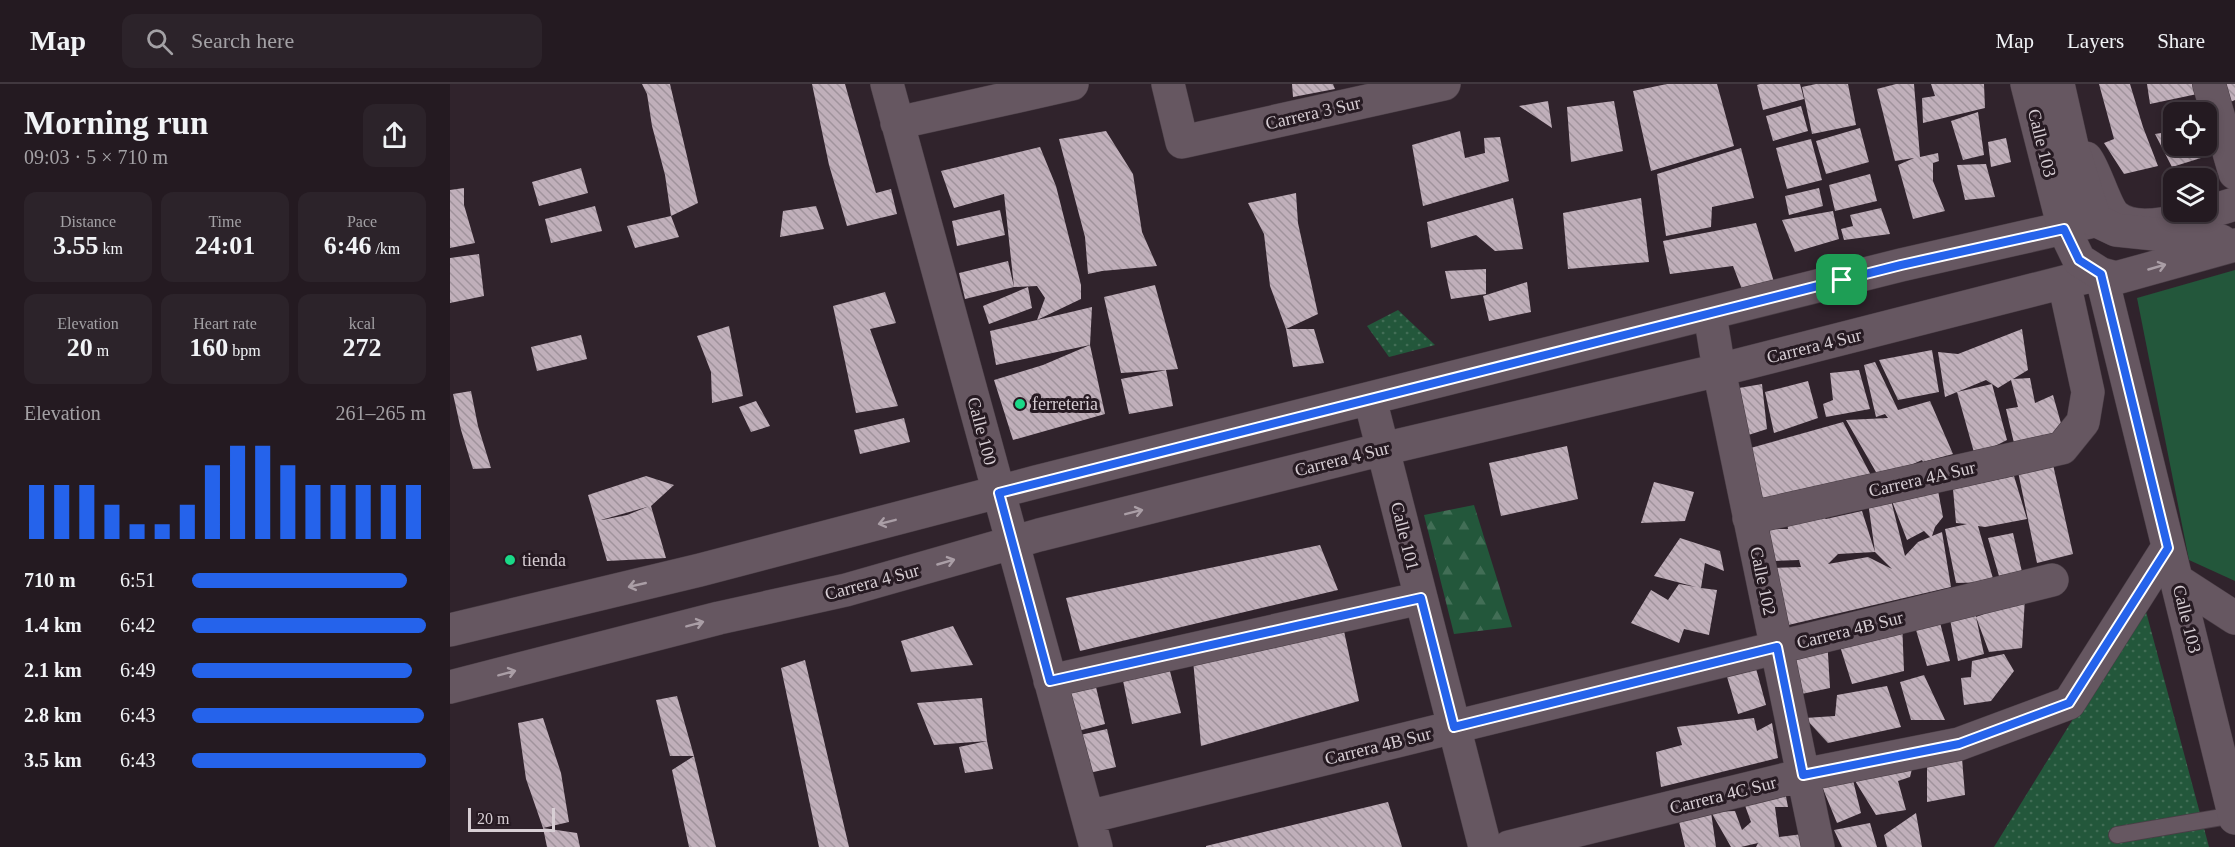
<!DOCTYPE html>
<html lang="en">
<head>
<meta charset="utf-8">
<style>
  body { margin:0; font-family:Georgia,serif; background:#2c232a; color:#f1f3f6; height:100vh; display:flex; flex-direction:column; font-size:22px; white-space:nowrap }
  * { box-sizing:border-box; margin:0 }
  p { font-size:20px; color:#a3a1a5 }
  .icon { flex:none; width:33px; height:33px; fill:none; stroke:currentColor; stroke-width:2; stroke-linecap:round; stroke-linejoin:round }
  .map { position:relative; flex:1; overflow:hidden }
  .drawer { display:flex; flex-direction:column; background:#241a21; width:450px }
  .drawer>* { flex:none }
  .controls { position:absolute; left:1713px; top:18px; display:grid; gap:12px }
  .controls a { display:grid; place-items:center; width:54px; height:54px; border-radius:12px; background:#241a21; box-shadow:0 3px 9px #0003,0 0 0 2px #41383f; font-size:30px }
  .scale { position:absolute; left:18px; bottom:15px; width:87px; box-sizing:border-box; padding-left:6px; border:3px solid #d7ced4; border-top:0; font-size:16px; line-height:21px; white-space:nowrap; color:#d7ced4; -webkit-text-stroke:4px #261a22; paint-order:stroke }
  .pin { position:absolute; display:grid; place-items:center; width:51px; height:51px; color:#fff; margin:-26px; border-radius:12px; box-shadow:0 3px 9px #0006 }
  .round { display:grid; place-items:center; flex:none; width:63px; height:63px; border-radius:12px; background:#2c232a }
  .head { display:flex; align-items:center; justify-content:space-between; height:102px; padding:0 24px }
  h1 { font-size:33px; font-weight:800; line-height:45px }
  .figures { display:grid; grid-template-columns:repeat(3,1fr); gap:9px; height:102px; padding:6px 24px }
  .figures div { display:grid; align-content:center; border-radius:12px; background:#2c232a; text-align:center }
  .figures b { font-size:26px; font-weight:800 }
  .figures small { font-size:16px; font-weight:400 }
  .figures p { font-size:16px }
  .chart { height:168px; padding:12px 24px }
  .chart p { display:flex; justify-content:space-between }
  .chart svg { width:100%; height:108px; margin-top:6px; stroke:#2563eb; stroke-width:6 }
  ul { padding:0 24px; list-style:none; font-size:20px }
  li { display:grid; grid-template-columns:96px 72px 1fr; align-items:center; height:45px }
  li i { height:15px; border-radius:8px; background:#2563eb }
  header { display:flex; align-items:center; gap:36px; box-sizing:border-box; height:84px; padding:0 30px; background:#241a21; border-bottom:2px solid #41383f }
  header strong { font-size:28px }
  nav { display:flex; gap:33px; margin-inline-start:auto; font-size:21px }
  .search { width:420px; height:54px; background:#2c232a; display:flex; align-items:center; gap:15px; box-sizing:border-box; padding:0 21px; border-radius:12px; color:#a3a1a5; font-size:22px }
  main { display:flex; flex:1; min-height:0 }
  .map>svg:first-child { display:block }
  .grass { fill:url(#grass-dots) }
  .forest { fill:url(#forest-firs) }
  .park { fill:#23573b }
  .building { fill:url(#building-back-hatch); fill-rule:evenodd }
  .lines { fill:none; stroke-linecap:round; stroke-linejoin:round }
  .service-casing { stroke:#4a3e46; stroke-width:18 }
  .minor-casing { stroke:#4a3e46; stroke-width:34 }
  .tertiary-casing { stroke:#4a3e46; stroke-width:34 }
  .service { stroke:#665761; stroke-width:16 }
  .minor { stroke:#665761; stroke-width:33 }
  .tertiary { stroke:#665761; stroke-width:33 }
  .oneway { stroke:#aa9ea6 }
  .route-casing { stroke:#fff; stroke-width:12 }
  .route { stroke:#2563eb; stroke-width:8 }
  .poi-dot { fill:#1ad988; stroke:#261a22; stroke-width:2 }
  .labels { text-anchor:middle; stroke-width:6; stroke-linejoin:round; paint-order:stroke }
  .street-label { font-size:18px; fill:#d7ced4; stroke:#261a22 }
  .poi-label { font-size:18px; fill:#d7ced4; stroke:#261a22; text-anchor:start }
</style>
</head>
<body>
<header>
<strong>Map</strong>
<div class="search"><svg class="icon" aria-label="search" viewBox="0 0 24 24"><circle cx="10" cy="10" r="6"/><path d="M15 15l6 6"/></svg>Search here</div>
<nav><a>Map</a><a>Layers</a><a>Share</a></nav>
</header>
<main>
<section class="drawer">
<div class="head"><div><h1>Morning run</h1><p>09:03 · 5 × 710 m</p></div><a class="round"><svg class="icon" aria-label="share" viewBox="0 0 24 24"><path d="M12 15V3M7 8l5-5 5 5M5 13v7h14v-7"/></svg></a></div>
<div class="figures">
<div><p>Distance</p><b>3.55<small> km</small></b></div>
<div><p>Time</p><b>24:01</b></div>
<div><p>Pace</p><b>6:46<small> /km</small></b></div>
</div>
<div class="figures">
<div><p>Elevation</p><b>20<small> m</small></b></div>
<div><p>Heart rate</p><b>160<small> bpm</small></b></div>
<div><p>kcal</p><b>272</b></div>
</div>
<div class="chart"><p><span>Elevation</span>261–265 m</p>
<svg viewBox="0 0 160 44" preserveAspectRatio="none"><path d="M5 44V22M15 44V22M25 44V22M35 44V30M45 44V38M55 44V38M65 44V30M75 44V14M85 44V6M95 44V6M105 44V14M115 44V22M125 44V22M135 44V22M145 44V22M155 44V22"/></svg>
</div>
<ul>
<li><b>710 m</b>6:51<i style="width:92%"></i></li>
<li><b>1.4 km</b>6:42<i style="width:100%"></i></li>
<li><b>2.1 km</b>6:49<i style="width:94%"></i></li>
<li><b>2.8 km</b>6:43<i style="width:99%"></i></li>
<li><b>3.5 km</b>6:43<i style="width:100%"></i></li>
</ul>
</section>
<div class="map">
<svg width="1785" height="763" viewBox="0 0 1785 763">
  <defs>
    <pattern id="grass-dots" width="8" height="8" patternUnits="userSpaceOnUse" patternTransform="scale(1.5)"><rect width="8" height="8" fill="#23573b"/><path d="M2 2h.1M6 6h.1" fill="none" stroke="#426e56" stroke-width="1.8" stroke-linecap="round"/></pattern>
    <pattern id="forest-firs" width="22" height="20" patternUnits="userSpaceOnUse" patternTransform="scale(1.5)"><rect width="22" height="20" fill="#23573b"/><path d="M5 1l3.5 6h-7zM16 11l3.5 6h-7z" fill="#426e56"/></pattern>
    <pattern id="building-back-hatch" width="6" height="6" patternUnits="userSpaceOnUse" patternTransform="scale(1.5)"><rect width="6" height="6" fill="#c0afba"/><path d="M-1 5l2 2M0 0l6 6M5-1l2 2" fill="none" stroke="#a0939c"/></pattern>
  </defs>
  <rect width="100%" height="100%" fill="#30232c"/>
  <path class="grass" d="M948,226L985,261L939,273L917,242Z
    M1694,520L1759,763H1544Z"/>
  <path class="forest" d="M1024,421L1062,543L1004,550L974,431Z"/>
  <path class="park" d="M1785,186V497L1739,476L1687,214Z"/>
  <path class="building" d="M192,0H220L248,119L221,132L215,91L202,42L197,10Z
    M362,0H395L426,109L441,105L447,130L397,142L379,81Z
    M842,0H883L885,5L843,13Z
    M1217,0H1267L1284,62L1201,87L1183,7Z
    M1310,0H1350L1354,15L1313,26L1307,1Z
    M1366,0H1398L1406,41L1362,50L1352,3Z
    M1446,0H1464L1470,73L1488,69L1489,77L1483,79V97L1495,127L1463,135L1448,81L1464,74L1445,77L1427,5Z
    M1481,0H1534L1535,24L1473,39L1472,14L1485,12Z
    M1649,0H1680L1693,43L1708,82L1674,90L1654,59L1664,55Z
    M1697,0H1746L1752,9L1700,20Z
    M1773,0H1785V16L1778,19Z
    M1098,17L1102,44L1069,22Z
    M1164,17L1173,67L1121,78L1117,23Z
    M1351,22L1358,47L1323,57L1316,32Z
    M1528,28L1534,71L1513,76L1501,37Z
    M1756,43L1767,69L1722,83L1705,50L1724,47V62H1756Z
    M1410,44L1419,78L1376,90L1366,57Z
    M656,47L683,90L692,148L707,182L652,187L638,190L635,153L609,55Z
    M1010,47L1015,74L1035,69L1034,54L1050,53L1059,97L973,122L962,61Z
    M1556,54L1561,78L1541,83L1538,58Z
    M1361,55L1372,96L1337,105L1326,64Z
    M590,63L606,102L631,201V215L587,236L642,223L640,261L546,281L540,247L587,236L595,214L587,202L564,203L515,215L509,189L558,177L564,203L554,110L504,124L491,87Z
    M1291,64L1304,114L1262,123L1261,143L1216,152L1207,90Z
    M1536,80L1545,113L1515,116L1507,81Z
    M131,84L138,109L89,122L82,98Z
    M1420,90L1427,117L1385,127L1379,101Z
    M14,104V121L25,159L0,164V106Z
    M1369,104L1373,122L1339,131L1335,112Z
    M846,109L848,139L868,230L836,245L820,202L814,150L798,119Z
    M1063,114L1073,165L1045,167L1026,151L981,164L977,138Z
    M1191,114L1199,178L1118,185L1113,129Z
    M145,122L152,147L101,159L95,135Z
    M366,122L374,145L330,153L333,127Z
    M1431,124L1440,150L1394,156L1391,145L1403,142L1400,131Z
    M550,126L555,151L507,162L502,137Z
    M1383,127L1389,155L1345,168L1332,136Z
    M221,132L229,153L185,164L177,142Z
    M1306,139L1324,198L1293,208L1283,182L1220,190L1213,157Z
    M29,170L34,212L0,219V174Z
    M1036,185V210L1001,215L995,187Z
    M1077,198L1081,228L1039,237L1033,212Z
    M705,201L728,285L716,286L723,322L679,330L671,295L716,286L671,289L654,213Z
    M578,203L582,224L539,240L533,222Z
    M435,208L446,239L420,245L448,322L406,329L383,222Z
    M279,242L293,312L262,319L261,288L247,252Z
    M836,245H864L874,279L843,283Z
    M1572,245L1578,286L1563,295L1580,294L1585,319L1603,311L1614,350L1567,372L1556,325L1568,323L1561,296L1548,304L1536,296L1495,313L1488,268L1508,270Z
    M131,251L137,275L87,287L81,263Z
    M640,261L655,330L563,356L544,296L593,281Z
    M1482,266L1489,308L1448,316L1429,276Z
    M1425,278L1448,326L1480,317L1503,370L1473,378L1472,376L1430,395L1396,336L1438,334L1435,330L1426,333L1414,281Z
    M1409,286L1420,325L1376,333L1373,320L1383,316L1380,289Z
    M1358,297L1368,334L1324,349L1315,308Z
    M1312,300L1317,345L1289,354L1283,305Z
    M1542,300L1557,356L1525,372L1507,308Z
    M21,307L28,342L41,384L23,385L11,346L3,310Z
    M306,317L320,342L301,348L289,323Z
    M454,334L460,358L410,370L404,346Z
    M1393,338L1425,399L1311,416L1297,365Z
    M1117,362L1128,415L1051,432L1039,379Z
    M1602,376L1623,470L1587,479L1566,378Z
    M196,392L224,401L201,422L216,474L157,477L138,411ZM197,423L177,431L152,436H151Z
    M1564,392L1577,435L1535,443L1528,442L1544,498L1506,499L1495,445L1517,440L1506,439L1503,405Z
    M1486,396L1493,433L1485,443L1482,452L1492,448L1501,503L1334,542L1318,484L1351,483L1349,476L1323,477L1319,445H1338L1336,429L1358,425L1376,435L1412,427L1425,468L1388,470L1378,480L1418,473L1442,485L1425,468L1418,418ZM1440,412L1457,456L1474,447L1480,453L1468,458L1455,472Z
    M1204,398L1244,408L1235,437L1191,439Z
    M1563,449L1572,488L1549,492L1538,454Z
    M1230,454L1270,467L1274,487L1255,479L1251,504L1267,506L1259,551L1234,545L1229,559L1181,539L1201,506L1218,516L1229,500L1246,503L1204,492Z
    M870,461L888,506L630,567L616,514Z
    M1575,514L1572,564L1539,568L1526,533L1534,570L1508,577L1499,530L1525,521L1526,533Z
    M1488,531L1500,577L1477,582L1462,533Z
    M891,533L909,617L751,662L743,576Z
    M1452,537L1454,587L1402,600L1387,553Z
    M503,542L523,581L461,588L451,557Z
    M1377,553L1380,604L1342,612L1334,565Z
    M1554,570L1564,587L1541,617L1514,621L1511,594L1521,593L1522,577Z
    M355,576L399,763H369L331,584Z
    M717,576L731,629L682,640L671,587Z
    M1304,577L1316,621L1288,630L1275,586Z
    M1474,591L1495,636H1461L1450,598Z
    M644,595L655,640L624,648L613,602Z
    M1437,602L1451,643L1378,659L1355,634L1385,632L1387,611Z
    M227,612L244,672L266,763H239L222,686L244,672H220L206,616Z
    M532,614L537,657L484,661L467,619Z
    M93,634L111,689L119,738L93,744L127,749L130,763H97L93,744L76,695L68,639Z
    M1304,634L1307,647L1322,639L1328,674L1211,703L1206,668L1232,661L1227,643Z
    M657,645L666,683L639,689L630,651Z
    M537,657L543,685L515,689L509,663Z
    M1511,662L1515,711L1477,718V671Z
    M1464,677L1460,693L1448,697L1456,726L1426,731L1402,692L1411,729L1387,739L1368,693Z
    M1334,702L1338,723H1325L1329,753L1353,750V763H1306L1308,759L1291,763H1281L1261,728L1266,763H1235L1227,729L1261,728L1285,727L1292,746L1301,738L1293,716Z
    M938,718L952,763H756V762Z
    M1466,729L1472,763H1437L1434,751Z
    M1420,739L1427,763H1392L1384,746Z"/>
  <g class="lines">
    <defs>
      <path id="service" d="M1667,751L1784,731"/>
      <path id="minor" d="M437,0L646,763
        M718,0L732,58L994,0
        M1759,0L1785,89
        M447,39L622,0
        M1636,74C1646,87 1655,123 1665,132C1691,155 1756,128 1785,120
        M1260,230L1269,286L1368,763
        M920,315L1035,763
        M1299,434L1612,364L1633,338L1638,308L1614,198
        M1728,497L1785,534
        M0,546L250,486L586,398L1451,181L1640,138
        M600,597L971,514
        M0,603L269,534L396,506L589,451L933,365L1269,286L1614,198L1651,190L1785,734
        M638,733L1602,496
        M1059,763L1353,691L1509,660L1619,619L1718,463"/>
      <path id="tertiary" d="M1577,0L1614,145L1629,176L1651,190L1666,194L1785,161
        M1608,0L1622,62L1645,136L1666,146L1771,157"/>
    </defs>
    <use href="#service" class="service-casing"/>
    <use href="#minor" class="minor-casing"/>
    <use href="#tertiary" class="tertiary-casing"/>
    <use href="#service" class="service"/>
    <use href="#minor" class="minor"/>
    <use href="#tertiary" class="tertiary"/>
  </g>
  <defs><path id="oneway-shaft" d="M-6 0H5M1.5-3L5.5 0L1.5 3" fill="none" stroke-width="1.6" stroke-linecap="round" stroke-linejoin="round" transform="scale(1.5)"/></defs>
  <g class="oneway">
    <use href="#oneway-shaft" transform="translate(1707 183) rotate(-16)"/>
    <use href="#oneway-shaft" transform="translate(684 428) rotate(-14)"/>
    <use href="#oneway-shaft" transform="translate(437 438) rotate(166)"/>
    <use href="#oneway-shaft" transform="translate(496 478) rotate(-16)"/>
    <use href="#oneway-shaft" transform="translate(187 501) rotate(167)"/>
    <use href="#oneway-shaft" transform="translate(245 540) rotate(-15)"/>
    <use href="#oneway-shaft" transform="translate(57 589) rotate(-15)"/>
  </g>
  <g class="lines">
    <defs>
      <path id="route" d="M1614,145L1629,176L1651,190L1718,464L1619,619L1509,660L1353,691L1327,563L1004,643L971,514L600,597L549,409L1451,181Z"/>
    </defs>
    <use href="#route" class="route-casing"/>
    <use href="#route" class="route"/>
  </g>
  <g class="poi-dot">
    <circle cx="570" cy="320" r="6"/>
    <circle cx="60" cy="476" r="6"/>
  </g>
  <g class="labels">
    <g class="street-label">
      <text transform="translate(863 29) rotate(-13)" y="6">Carrera 3 Sur</text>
      <text transform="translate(1592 59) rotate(76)" y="6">Calle 103</text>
      <text transform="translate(1364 262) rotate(-14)" y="6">Carrera 4 Sur</text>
      <text transform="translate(532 347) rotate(75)" y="6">Calle 100</text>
      <text transform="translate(892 375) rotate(-14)" y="6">Carrera 4 Sur</text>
      <text transform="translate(1472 395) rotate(-13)" y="6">Carrera 4A Sur</text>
      <text transform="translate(955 452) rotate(76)" y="6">Calle 101</text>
      <text transform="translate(1313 497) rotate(78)" y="6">Calle 102</text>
      <text transform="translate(422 498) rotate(-15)" y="6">Carrera 4 Sur</text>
      <text transform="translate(1737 535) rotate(76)" y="6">Calle 103</text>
      <text transform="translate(1400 546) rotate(-14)" y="6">Carrera 4B Sur</text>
      <text transform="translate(928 662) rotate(-14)" y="6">Carrera 4B Sur</text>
      <text transform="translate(1273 711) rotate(-14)" y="6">Carrera 4C Sur</text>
    </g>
    <g class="poi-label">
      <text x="582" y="326">ferreteria</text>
      <text x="72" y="482">tienda</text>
    </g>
  </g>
</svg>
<div class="controls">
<a><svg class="icon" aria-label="locate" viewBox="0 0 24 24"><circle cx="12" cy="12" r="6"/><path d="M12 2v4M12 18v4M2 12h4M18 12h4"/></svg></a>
<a><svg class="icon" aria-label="layers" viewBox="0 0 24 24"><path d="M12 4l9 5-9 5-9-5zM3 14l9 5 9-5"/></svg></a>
</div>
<div class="scale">20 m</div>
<div class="pin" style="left:1392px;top:196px;background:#1e9e55"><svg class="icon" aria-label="arrive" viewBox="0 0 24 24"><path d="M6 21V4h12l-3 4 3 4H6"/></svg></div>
</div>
</main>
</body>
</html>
